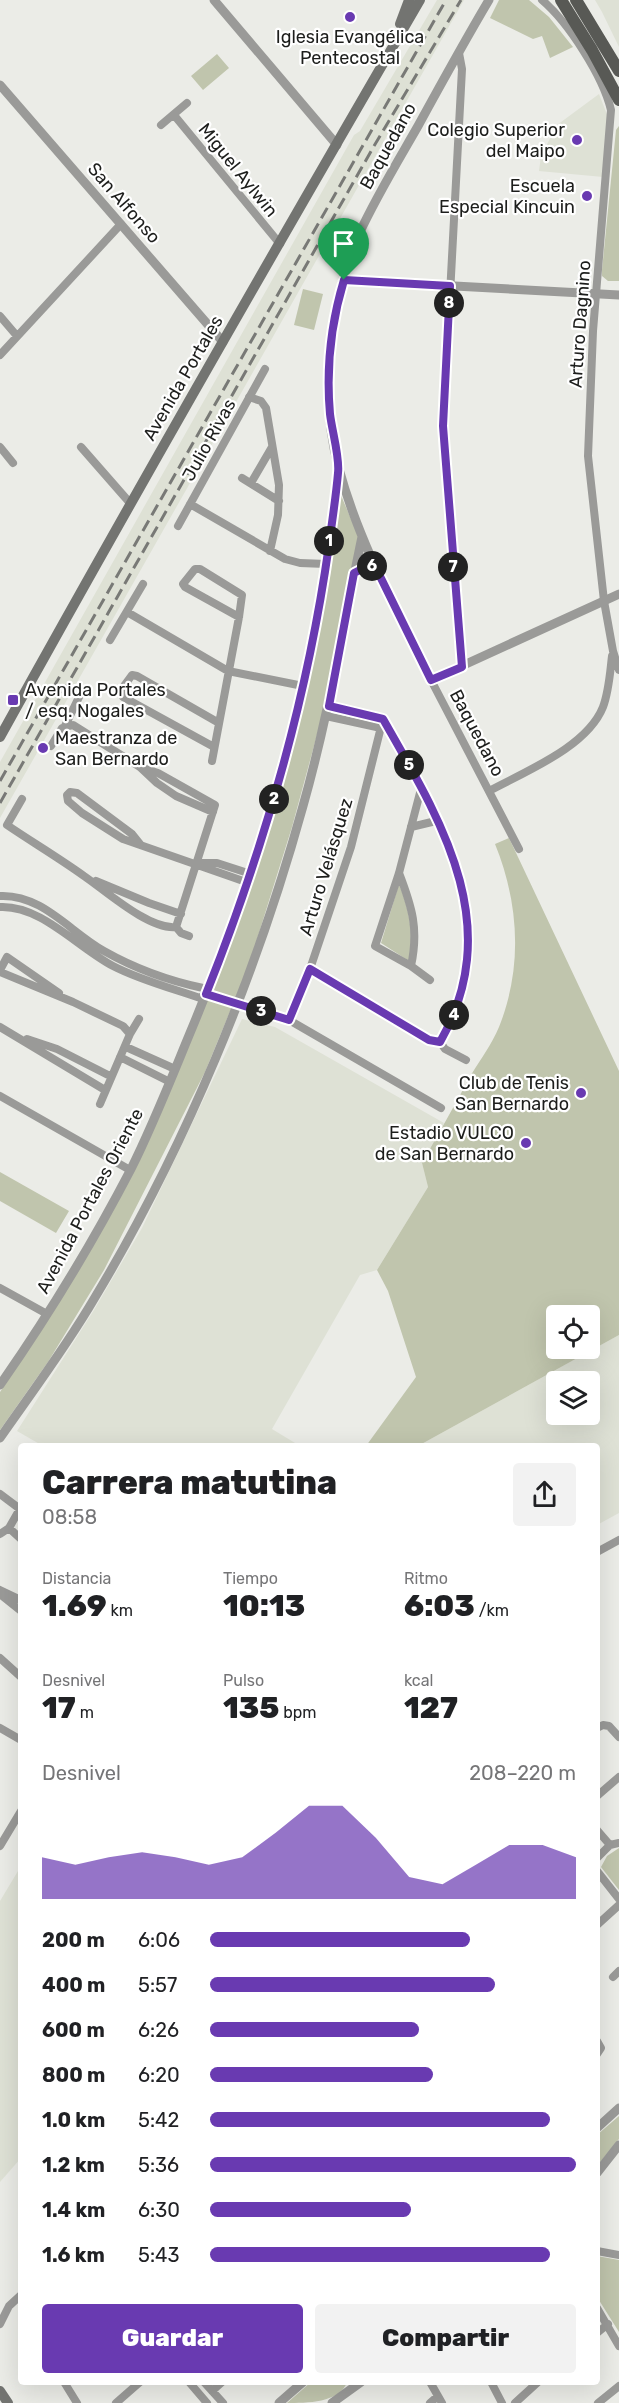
<!DOCTYPE html>
<html lang="es">
<head>
<meta charset="utf-8">
<style>
  body { margin:0; font-family:Rubik,sans-serif; background:#f2f2f2; color:#202124; height:100vh; display:flex; flex-direction:column; font-size:22px; white-space:nowrap }
  * { box-sizing:border-box; margin:0 }
  p { font-size:20px; color:#757577 }
  .icon { flex:none; width:33px; height:33px; fill:none; stroke:currentColor; stroke-width:2; stroke-linecap:round; stroke-linejoin:round }
  .map { position:relative; flex:1; overflow:hidden }
  .details { position:absolute; left:18px; top:1443px; width:582px; height:942px; display:flex; flex-direction:column; background:#fff; border-radius:6px; box-shadow:0 6px 24px #0002 }
  .details>* { flex:none }
  .fabs { position:absolute; left:546px; top:1305px; display:grid; gap:12px }
  .fabs a { display:grid; place-items:center; width:54px; height:54px; border-radius:6px; background:#fff; box-shadow:0 6px 24px #0002; font-size:30px }
  .pin { position:absolute; display:grid; place-items:center; width:51px; height:51px; color:#fff; margin:-62px -26px; border-radius:50% 50% 50% 0; rotate:-45deg; box-shadow:0 0 6px #0007 }
  .pin .icon { rotate:45deg }
  .km { position:absolute; width:30px; height:30px; margin:-15px; border-radius:50%; background:#222; color:#fff; font-size:16px; line-height:30px; text-align:center }
  .round { display:grid; place-items:center; flex:none; width:63px; height:63px; border-radius:6px; background:#f2f2f2 }
  .summary { display:flex; align-items:center; justify-content:space-between; height:102px; padding:0 24px }
  h1 { font-size:33px; font-weight:800; line-height:45px }
  .figures { display:grid; grid-template-columns:repeat(3,1fr); gap:9px; height:102px; padding:6px 24px }
  .figures div { display:grid; align-content:center }
  .figures b { font-size:30px; font-weight:800 }
  .figures small { font-size:16px; font-weight:400 }
  .figures p { font-size:16px }
  .chart { height:168px; padding:12px 24px }
  .chart p { display:flex; justify-content:space-between }
  .chart svg { width:100%; height:108px; margin-top:6px; fill:#693ab1; opacity:.7 }
  .primary-button { display:flex; gap:12px; margin-top:auto; padding:12px 24px }
  .primary-button a { flex:1; height:69px; border-radius:6px; background:#693ab1; color:#fff; font-size:24px; font-weight:800; line-height:69px; text-align:center }
  .primary-button a+a { background:#f2f2f2; color:#202124 }
  ul { padding:0 24px; list-style:none; font-size:20px }
  li { display:grid; grid-template-columns:96px 72px 1fr; align-items:center; height:45px }
  li i { height:15px; border-radius:8px; background:#693ab1 }
  .map>svg:first-child { display:block }
  .built { fill:#dee1d5; fill-rule:evenodd }
  .green { fill:#c0c5ad; fill-rule:evenodd }
  .lines { fill:none; stroke-linecap:round; stroke-linejoin:round }
  .minor { stroke:#9a9a98; stroke-width:8 }
  .tertiary { stroke:#9a9a98; stroke-width:9 }
  .secondary { stroke:#737471; stroke-width:10 }
  .primary { stroke:#585955; stroke-width:12 }
  .rail { stroke:#787976; stroke-width:3; stroke-dasharray:12 6; stroke-linecap:butt }
  .route-casing { stroke:#fff; stroke-width:12 }
  .route { stroke:#693ab1; stroke-width:8 }
  .poi-dot { fill:#693ab1; stroke:#fff; stroke-width:2 }
  .labels { text-anchor:middle; stroke-width:4.5; stroke-linejoin:round; paint-order:stroke }
  .poi-label { font-size:18px; fill:#1d1e1c; stroke:#fff; text-anchor:end }
  .street-label { font-size:18px; fill:#1d1e1c; stroke:#fff }
</style>
</head>
<body>
<div class="map">
<svg width="619" height="2403" viewBox="0 0 619 2403">
  <rect width="100%" height="100%" fill="#ebece7"/>
  <path class="built" d="M437,0H464L0,818V762L354,135L360,131Z
    M595,0H619V47L602,12Z
    M599,94L608,117L603,177L539,171L541,156L557,125Z
    M242,1019L275,1027L444,1123L422,1163L428,1187L377,1270L360,1275L272,1429L300,1446H43L17,1431L94,1310L142,1228Z
    M619,1335V1513L597,1525V1446H418ZM556,1382H590V1414H556Z
    M21,1866V2158L0,2182V1901Z"/>
  <path class="green" d="M499,0H529L549,17L573,47L550,58L542,36L533,39L490,18Z
    M217,54L229,68L203,90L191,76Z
    M619,126V281H608L602,276V270L616,130Z
    M303,289L323,294L314,330L294,325Z
    M340,493L359,538L324,709L292,827L248,968L205,1072L104,1270L48,1362L0,1430V1392L52,1313L156,1121L274,807Z
    M509,838L619,1071V1335L418,1446H366L416,1377L388,1291L377,1270L428,1187L422,1163C438,1134 455,1105 471,1075C480,1060 492,1044 499,1027C523,967 519,903 495,844ZM556,1316H590V1348H556Z
    M399,884C409,909 414,933 409,961L381,943Z
    M0,1172L69,1211L56,1233L0,1201Z
    M619,1848V1890L601,1867L607,1856Z
    M619,2116V2139L597,2166V2135Z
    M597,2256L619,2260V2332L597,2297Z
    M311,2382H347C340,2403 306,2403 287,2403Z"/>
  <g class="lines">
    <path class="minor" d="M542,0C568,22 603,76 611,110L593,331L588,456L604,601L613,651L619,670
      M459,53L462,69L443,426L461,667
      M174,115L280,244
      M161,125L187,103
      M0,316L17,336
      M0,355L121,224
      M249,397L261,401L266,408L279,485L278,515L270,551
      M0,447L13,463
      M81,447L130,503
      M242,478L279,501
      M251,483L272,447
      M190,504L285,559L300,563L326,564
      M178,526L265,369
      M127,612L228,671L303,686
      M110,640L143,584
      M431,680L519,849
      M329,706L383,719C442,822 506,925 440,1042
      M326,716L381,728
      M65,726L81,693
      M51,746L62,728L73,725L140,767L157,783L176,796L213,812
      M214,747L123,697L121,690L132,675L137,676L219,723
      M212,761L239,617L242,595L200,569H195L183,584L185,587L239,617
      M140,767L158,773L215,805L176,927
      M489,791C526,771 587,747 603,707C609,691 610,673 612,656
      M22,799L7,825C32,842 59,858 84,876C106,891 149,930 176,927L181,933L189,936
      M411,827L436,821
      M140,844L132,834L77,793L70,792L67,795L68,801L82,813L123,839L249,883
      M199,863H217L251,874
      M399,873C412,907 419,929 411,966L375,946L399,873L421,789
      M96,881L149,903L181,914
      M0,896C42,894 70,932 104,951C134,968 170,981 203,988L206,994
      M0,907C41,905 77,947 113,966C140,980 171,988 200,998L206,994L289,1020L441,1108
      M411,966L430,980
      M310,969L429,1040L440,1042L445,1049L466,1060
      M0,970L7,957L59,993
      M0,972L73,1002L123,1026L130,1034L100,1104
      M289,1020L310,969L351,847L383,719
      M0,1027L105,1090
      M130,1034L139,1019
      M27,1039L57,1049L110,1076
      M126,1047L175,1069
      M120,1057L170,1082
      M0,1096L130,1170
      M0,1288L47,1314
      M0,1494L20,1509
      M9,1528L21,1539
      M0,1534L9,1528L21,1507
      M597,1552L619,1540
      M0,1590L21,1600
      M0,1594L21,1611
      M0,1658L21,1677
      M0,1728L21,1740
      M597,1728L603,1725L609,1726L619,1737
      M597,1796L619,1777
      M597,1830L610,1845
      M0,1846L21,1811
      M597,1858L610,1845L619,1843
      M597,1871L619,1899
      M597,1925L619,1905
      M613,1977L619,1971
      M597,2041L601,2048L597,2054
      M597,2251L619,2255
      M597,2308L619,2346
      M0,2324L9,2306L21,2295
      M597,2333L608,2324
      M64,2382L77,2403
      M189,2382L207,2403
      M204,2382L223,2403
      M430,2382L442,2403
      M491,2382L502,2403
      M212,2391L222,2382
      M116,2403L140,2382
      M430,2403L438,2396
      M515,2403L538,2382
      M598,2403L619,2386"/>
    <path class="tertiary" d="M214,0L337,145
      M489,0C464,42 441,84 418,126C398,161 376,197 359,234C329,304 318,394 339,469C359,543 397,611 431,680L619,594
      M0,85L223,342
      M344,280L619,295
      M0,1385C48,1316 92,1244 131,1169C153,1125 171,1079 190,1033C243,906 285,781 312,646C324,588 331,528 339,470
      M0,1438C32,1392 66,1347 94,1299C185,1148 256,976 303,806C328,718 343,627 362,537
      M597,2128L619,2108
      M597,2173L619,2145
      M279,2403L303,2382
      M332,2403L361,2382"/>
    <path class="secondary" d="M400,24L409,0
      M0,737C137,490 278,244 420,0
      M0,2391L8,2403"/>
    <path class="primary" d="M561,0L592,50L619,100
      M576,0L619,71"/>
    <path class="rail" d="M0,781L446,0
      M0,803L374,146L461,0"/>
  </g>
  <g class="lines">
    <defs>
      <path id="route" d="M344,280L450,286L443,426L462,667L431,680L375,566L366,567L354,573L329,706L383,719C442,822 506,926 440,1042L429,1040L310,969L289,1020L206,994C264,849 307,700 329,545C332,521 336,497 338,473C340,458 332,431 330,414C326,369 331,323 344,280Z"/>
    </defs>
    <use href="#route" class="route-casing"/>
    <use href="#route" class="route"/>
  </g>
  <g class="poi-dot">
    <circle cx="350" cy="17" r="6"/>
    <circle cx="577" cy="140" r="6"/>
    <circle cx="587" cy="196" r="6"/>
    <rect x="7" y="694" width="12" height="12" rx="3"/>
    <circle cx="43" cy="748" r="6"/>
    <circle cx="581" cy="1093" r="6"/>
    <circle cx="526" cy="1143" r="6"/>
  </g>
  <g class="labels">
    <g class="poi-label">
      <text x="350" y="43" text-anchor="middle">Iglesia Evangélica<tspan x="350" dy="21">Pentecostal</tspan></text>
      <text x="565" y="136">Colegio Superior<tspan x="565" dy="21">del Maipo</tspan></text>
      <text x="575" y="192">Escuela<tspan x="575" dy="21">Especial Kincuin</tspan></text>
      <text x="25" y="696" text-anchor="start">Avenida Portales<tspan x="25" dy="21">/ esq. Nogales</tspan></text>
      <text x="55" y="744" text-anchor="start">Maestranza de<tspan x="55" dy="21">San Bernardo</tspan></text>
      <text x="569" y="1089">Club de Tenis<tspan x="569" dy="21">San Bernardo</tspan></text>
      <text x="514" y="1139">Estadio VULCO<tspan x="514" dy="21">de San Bernardo</tspan></text>
    </g>
    <g class="street-label">
      <text transform="translate(388 146) rotate(-61)" y="6">Baquedano</text>
      <text transform="translate(238 170) rotate(51)" y="6">Miguel Aylwin</text>
      <text transform="translate(124 203) rotate(49)" y="6">San Alfonso</text>
      <text transform="translate(580 324) rotate(-86)" y="6">Arturo Dagnino</text>
      <text transform="translate(183 378) rotate(-60)" y="6">Avenida Portales</text>
      <text transform="translate(209 440) rotate(-61)" y="6">Julio Rivas</text>
      <text transform="translate(477 733) rotate(62)" y="6">Baquedano</text>
      <text transform="translate(326 867) rotate(-73)" y="6">Arturo Velásquez</text>
      <text transform="translate(90 1201) rotate(-62)" y="6">Avenida Portales Oriente</text>
    </g>
  </g>
</svg>
<div class="fabs">
<a><svg class="icon" aria-label="locate" viewBox="0 0 24 24"><circle cx="12" cy="12" r="6"/><path d="M12 2v4M12 18v4M2 12h4M18 12h4"/></svg></a>
<a><svg class="icon" aria-label="layers" viewBox="0 0 24 24"><path d="M12 4l9 5-9 5-9-5zM3 14l9 5 9-5"/></svg></a>
</div>
<div class="pin" style="left:344px;top:280px;background:#1e9e55"><svg class="icon" aria-label="arrive" viewBox="0 0 24 24"><path d="M6 21V4h12l-3 4 3 4H6"/></svg></div>
<b class="km" style="left:329px;top:541px">1</b>
<b class="km" style="left:274px;top:799px">2</b>
<b class="km" style="left:261px;top:1011px">3</b>
<b class="km" style="left:454px;top:1015px">4</b>
<b class="km" style="left:409px;top:765px">5</b>
<b class="km" style="left:372px;top:566px">6</b>
<b class="km" style="left:453px;top:567px">7</b>
<b class="km" style="left:449px;top:303px">8</b>
<section class="details">
<div class="summary"><div><h1>Carrera matutina</h1><p>08:58</p></div><a class="round"><svg class="icon" aria-label="share" viewBox="0 0 24 24"><path d="M12 15V3M7 8l5-5 5 5M5 13v7h14v-7"/></svg></a></div>
<div class="figures">
<div><p>Distancia</p><b>1.69<small> km</small></b></div>
<div><p>Tiempo</p><b>10:13</b></div>
<div><p>Ritmo</p><b>6:03<small> /km</small></b></div>
</div>
<div class="figures">
<div><p>Desnivel</p><b>17<small> m</small></b></div>
<div><p>Pulso</p><b>135<small> bpm</small></b></div>
<div><p>kcal</p><b>127</b></div>
</div>
<div class="chart"><p><span>Desnivel</span>208–220 m</p>
<svg viewBox="0 0 160 44" preserveAspectRatio="none"><path d="M0 44V27L10 30L20 27L30 25L40 27L50 30L60 27L70 17L80 6L90 6L100 19L110 35L120 38L130 30L140 22L150 22L160 27V44z"/></svg>
</div>
<ul>
<li><b>200 m</b>6:06<i style="width:71%"></i></li>
<li><b>400 m</b>5:57<i style="width:78%"></i></li>
<li><b>600 m</b>6:26<i style="width:57%"></i></li>
<li><b>800 m</b>6:20<i style="width:61%"></i></li>
<li><b>1.0 km</b>5:42<i style="width:93%"></i></li>
<li><b>1.2 km</b>5:36<i style="width:100%"></i></li>
<li><b>1.4 km</b>6:30<i style="width:55%"></i></li>
<li><b>1.6 km</b>5:43<i style="width:93%"></i></li>
</ul>
<div class="primary-button"><a>Guardar</a><a>Compartir</a></div>
</section>
</div>
</body>
</html>
